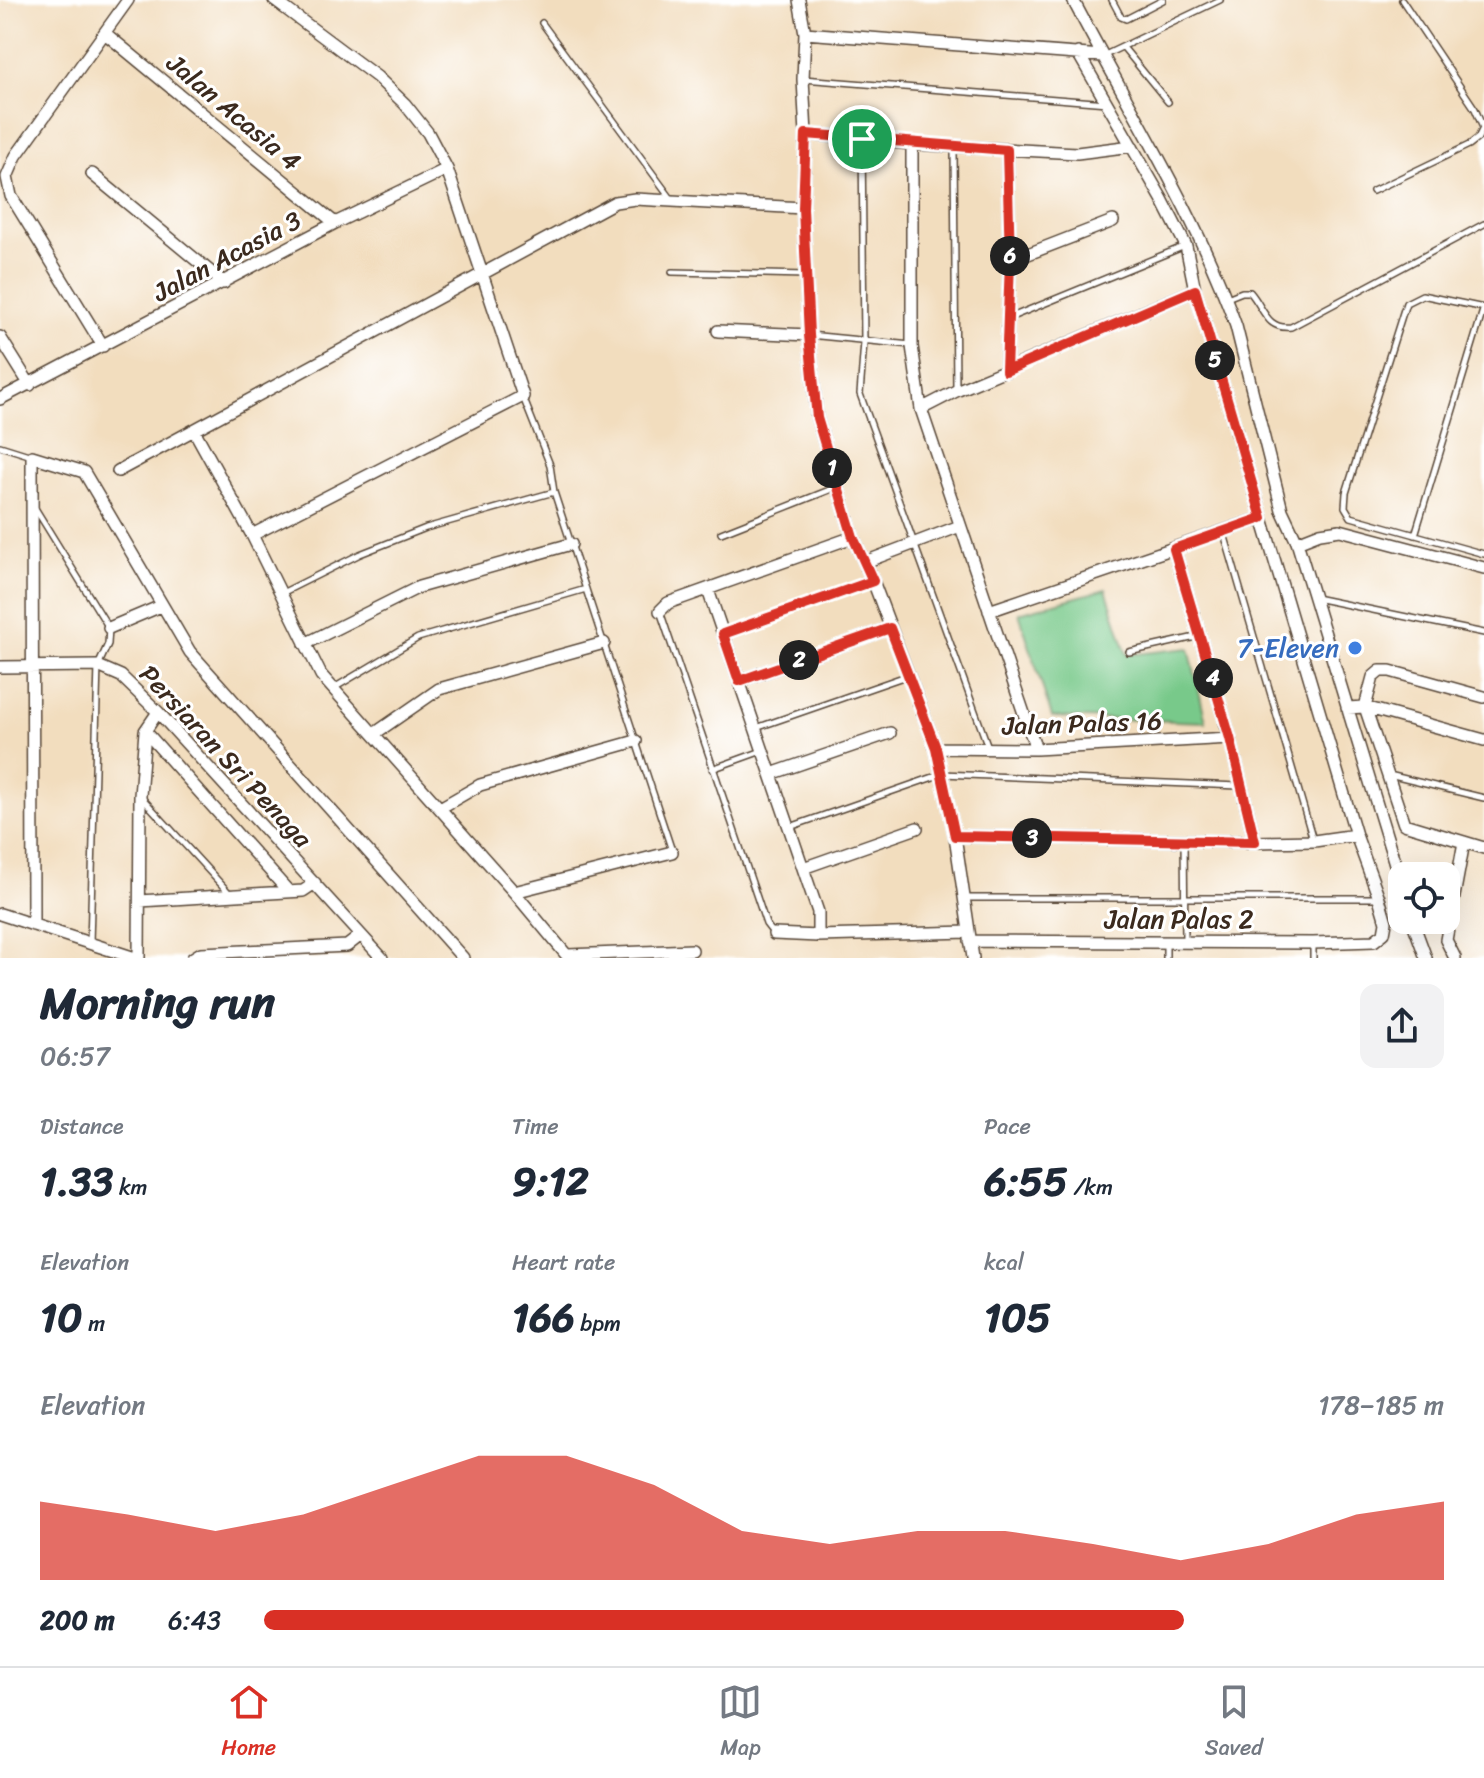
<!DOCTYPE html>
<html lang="en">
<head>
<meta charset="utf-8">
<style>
  body { margin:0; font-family:Sriracha,sans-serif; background:#f2f2f3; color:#1f2937; height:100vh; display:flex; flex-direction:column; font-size:30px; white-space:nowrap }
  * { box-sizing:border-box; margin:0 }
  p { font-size:26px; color:#747a83 }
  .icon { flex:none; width:44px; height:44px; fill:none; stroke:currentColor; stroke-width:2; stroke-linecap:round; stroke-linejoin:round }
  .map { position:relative; height:958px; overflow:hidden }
  .details { display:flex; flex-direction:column; background:#fff; flex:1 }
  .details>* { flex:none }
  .controls { position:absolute; left:1388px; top:862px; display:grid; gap:16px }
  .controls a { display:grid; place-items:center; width:72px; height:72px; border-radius:16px; background:#fff; box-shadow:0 8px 32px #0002; font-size:40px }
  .pin { position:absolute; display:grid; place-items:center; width:68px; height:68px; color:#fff; margin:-34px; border:4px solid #fff; border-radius:50%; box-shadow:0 2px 8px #0007 }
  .km { position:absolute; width:40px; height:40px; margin:-20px; border-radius:50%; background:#222; color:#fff; font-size:22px; line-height:40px; text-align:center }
  .round { display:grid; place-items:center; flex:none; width:84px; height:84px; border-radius:16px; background:#f2f2f3 }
  .headline { display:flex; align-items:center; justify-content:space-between; height:136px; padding:0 40px }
  h1 { font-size:44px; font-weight:700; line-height:60px }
  .figures { display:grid; grid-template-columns:repeat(3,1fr); gap:12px; height:136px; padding:8px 40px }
  .figures div { display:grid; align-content:center }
  .figures b { font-size:40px; font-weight:700 }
  .figures small { font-size:22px; font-weight:400 }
  .figures p { font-size:22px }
  .chart { height:224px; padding:16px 40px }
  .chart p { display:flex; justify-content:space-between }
  .chart svg { width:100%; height:144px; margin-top:8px; fill:#d93025; opacity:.7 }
  ul { padding:0 40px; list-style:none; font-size:26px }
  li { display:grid; grid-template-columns:128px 96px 1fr; align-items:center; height:60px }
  li i { height:20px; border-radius:10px; background:#d93025 }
  .menu { display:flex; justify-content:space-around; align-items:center; height:112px; border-top:2px solid #e0e1e3; background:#fff; font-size:22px; color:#747a83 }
  .menu a { display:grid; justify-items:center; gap:4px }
  .menu .selected { color:#d93025 }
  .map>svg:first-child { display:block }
  .green { fill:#78c98a; stroke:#5a7a54; stroke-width:2 }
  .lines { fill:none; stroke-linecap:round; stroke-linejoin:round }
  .service-casing { stroke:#564536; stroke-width:8 }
  .minor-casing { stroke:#564536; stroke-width:14 }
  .service { stroke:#fff; stroke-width:5 }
  .minor { stroke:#fff; stroke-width:11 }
  .route-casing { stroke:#fff; stroke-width:16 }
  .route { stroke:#d93025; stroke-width:10 }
  .shop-dot { fill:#3f7fe0; stroke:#fff; stroke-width:3 }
  .labels { text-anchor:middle; stroke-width:6; stroke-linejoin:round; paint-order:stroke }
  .street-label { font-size:26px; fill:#3b2a1e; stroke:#fff }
  .shop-label { font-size:26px; fill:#366cbe; stroke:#fff; text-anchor:end }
</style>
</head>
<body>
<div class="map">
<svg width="1484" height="958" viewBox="0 0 1484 958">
  <rect width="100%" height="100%" fill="#fff"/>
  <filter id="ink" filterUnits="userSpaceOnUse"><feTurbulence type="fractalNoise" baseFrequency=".0125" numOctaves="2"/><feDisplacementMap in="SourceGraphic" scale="16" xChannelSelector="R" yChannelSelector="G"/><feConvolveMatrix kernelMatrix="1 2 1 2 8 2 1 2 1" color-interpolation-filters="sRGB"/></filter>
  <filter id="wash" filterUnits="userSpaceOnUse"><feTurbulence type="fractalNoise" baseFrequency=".006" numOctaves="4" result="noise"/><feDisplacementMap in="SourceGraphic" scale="32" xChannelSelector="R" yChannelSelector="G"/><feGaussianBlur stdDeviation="1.8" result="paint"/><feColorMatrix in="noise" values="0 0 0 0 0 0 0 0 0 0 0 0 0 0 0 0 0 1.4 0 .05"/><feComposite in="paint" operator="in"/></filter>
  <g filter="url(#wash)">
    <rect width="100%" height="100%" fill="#f2ddbe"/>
    <path class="green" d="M1106,589L1127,655L1189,648L1206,722L1052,717L1019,613Z"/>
  </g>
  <g filter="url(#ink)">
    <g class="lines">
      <defs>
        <path id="service" d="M1112,0L1121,17L1126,19L1163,0
          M542,23L673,201
          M1123,47L1168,102
          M1105,55L1220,0
          M803,79L1107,103
          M862,140L864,342L860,394L988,747
          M954,148L956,390
          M1373,191L1469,145L1478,138L1483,128L1475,109L1402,0
          M672,272L806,275
          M1227,298L1242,292H1250C1264,308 1266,330 1291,327L1484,224
          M1484,308L1422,295L1406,303L1346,493L1345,507L1351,517L1484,554
          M1009,318L1185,246
          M809,335L911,345
          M523,397L550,465L554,492L672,851
          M0,446L32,456
          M35,508L109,628L108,644L98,666L90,943
          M1223,530L1313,840
          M721,533L837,487
          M1415,535L1484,307
          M282,593L360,554L426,528L554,492
          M1315,598L1484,633
          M660,611L766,924L773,933
          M724,633L873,581
          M1129,652L1200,636
          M334,688L418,638L586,589
          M756,728L909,675
          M712,769L762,751
          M1389,775L1484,798
          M143,799L231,895
          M790,827L942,774L1239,786
          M1184,841L1185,940
          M965,898H1379
          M1313,944V958
          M1166,958V943"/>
        <path id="minor" d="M799,0L805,33L803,79L806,134L803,208L809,335L817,418L853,537L873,581L936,748L955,836L973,958
          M1073,0C1129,108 1195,211 1236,326L1282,510L1297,542L1402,887
          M805,33L1102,56
          M106,34L335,223
          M806,134L912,144L1077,153L1132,146
          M912,144V346L921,409L1036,749
          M92,174L224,283
          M1010,261L1113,221
          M718,331L809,335
          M0,337L30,385
          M103,346L11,196L7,177L16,156L128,0
          M1006,371L1010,261L1007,150
          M0,399L335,223L447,169
          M921,409L956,391L1195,290
          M195,432L252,535L321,675L514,892L569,958
          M118,471L615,202L635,199L803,208
          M252,535L523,396L447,169L428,133L405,104L377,77L274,0
          M1297,542L1320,533L1340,530L1484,568
          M1174,549L1230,738L1255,842
          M865,562L960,526
          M708,590L818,912V936
          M660,611L668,603L853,537
          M989,611L1262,518
          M109,628L161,606
          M305,644L419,587L571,544
          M0,667L98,666L121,676L158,712L382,958
          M739,681L890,628
          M1484,697L1390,671H1380L1373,677L1365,707L1404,824L1484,848
          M1347,708L1365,707L1484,740
          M145,731L289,892
          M374,734L439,689L604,643
          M936,748L1036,749L1230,738
          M771,774L890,733
          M440,808L480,785L636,741
          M955,836L1255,842L1314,841L1356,835
          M803,868L917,828
          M514,892L672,852
          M140,901L303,891L315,883
          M0,914L135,958
          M1412,920L1426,958
          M33,925L32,456L84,472L190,652L463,958
          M774,934L818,936L969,932
          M970,941L1313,943L1374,941L1384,933L1386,922L1379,898L1356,835L1262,518L1195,290L1186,246L1162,199L1078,53
          M568,955L692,950
          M139,958L140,796L145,731L158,712
          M193,958L201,953L347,946L361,935
          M1455,958L1446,940L1464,842"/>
      </defs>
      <use href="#service" class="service-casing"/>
      <use href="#minor" class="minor-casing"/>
      <use href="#service" class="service"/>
      <use href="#minor" class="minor"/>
    </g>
  </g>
  <g class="lines" filter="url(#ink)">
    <defs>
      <path id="route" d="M806,134L1007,150L1010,261L1006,371L1195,290L1262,518L1174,549L1230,738L1255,842L955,836L936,748L890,628L739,681L723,634L873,581L853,537L817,418L809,335L803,208Z"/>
    </defs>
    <use href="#route" class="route-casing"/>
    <use href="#route" class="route"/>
  </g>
  <circle class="shop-dot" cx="1355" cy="648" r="8"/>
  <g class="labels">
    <g class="street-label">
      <text transform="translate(234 112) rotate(40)" y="9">Jalan Acasia 4</text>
      <text transform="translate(227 256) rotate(-28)" y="9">Jalan Acasia 3</text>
      <text transform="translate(1082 723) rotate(-2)" y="9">Jalan Palas 16</text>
      <text transform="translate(226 756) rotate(47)" y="9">Persiaran Sri Penaga</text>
      <text x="1179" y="928">Jalan Palas 2</text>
    </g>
    <g class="shop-label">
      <text x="1339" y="657">7-Eleven</text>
    </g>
  </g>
</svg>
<div class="controls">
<a><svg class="icon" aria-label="locate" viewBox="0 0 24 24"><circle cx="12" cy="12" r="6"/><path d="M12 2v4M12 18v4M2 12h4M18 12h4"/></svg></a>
</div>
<div class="pin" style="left:862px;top:139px;background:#1e9e55"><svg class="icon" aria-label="arrive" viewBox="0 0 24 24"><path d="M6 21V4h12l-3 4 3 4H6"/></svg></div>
<b class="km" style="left:832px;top:468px">1</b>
<b class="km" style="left:799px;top:660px">2</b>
<b class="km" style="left:1032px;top:838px">3</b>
<b class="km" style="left:1213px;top:678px">4</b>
<b class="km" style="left:1215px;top:360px">5</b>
<b class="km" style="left:1010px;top:256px">6</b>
</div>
<section class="details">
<div class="headline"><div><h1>Morning run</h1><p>06:57</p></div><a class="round"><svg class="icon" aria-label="share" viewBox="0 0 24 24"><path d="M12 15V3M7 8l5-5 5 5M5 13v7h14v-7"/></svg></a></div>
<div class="figures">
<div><p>Distance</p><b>1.33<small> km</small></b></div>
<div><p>Time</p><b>9:12</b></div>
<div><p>Pace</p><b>6:55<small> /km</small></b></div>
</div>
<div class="figures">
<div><p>Elevation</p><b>10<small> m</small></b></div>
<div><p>Heart rate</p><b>166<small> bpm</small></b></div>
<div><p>kcal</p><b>105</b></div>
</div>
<div class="chart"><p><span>Elevation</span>178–185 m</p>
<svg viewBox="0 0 160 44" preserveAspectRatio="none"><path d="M0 44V20L10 24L20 29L30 24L40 15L50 6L60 6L70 15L80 29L90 33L100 29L110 29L120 33L130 38L140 33L150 24L160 20V44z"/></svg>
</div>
<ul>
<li><b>200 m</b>6:43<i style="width:78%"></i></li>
</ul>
</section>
<nav class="menu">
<a class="selected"><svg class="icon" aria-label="home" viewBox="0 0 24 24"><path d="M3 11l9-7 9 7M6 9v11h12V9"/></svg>Home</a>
<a><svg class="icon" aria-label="map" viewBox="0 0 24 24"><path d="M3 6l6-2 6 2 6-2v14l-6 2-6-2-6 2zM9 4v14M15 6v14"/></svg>Map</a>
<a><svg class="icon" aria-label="saved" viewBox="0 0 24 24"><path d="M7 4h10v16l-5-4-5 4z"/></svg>Saved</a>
</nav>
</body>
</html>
